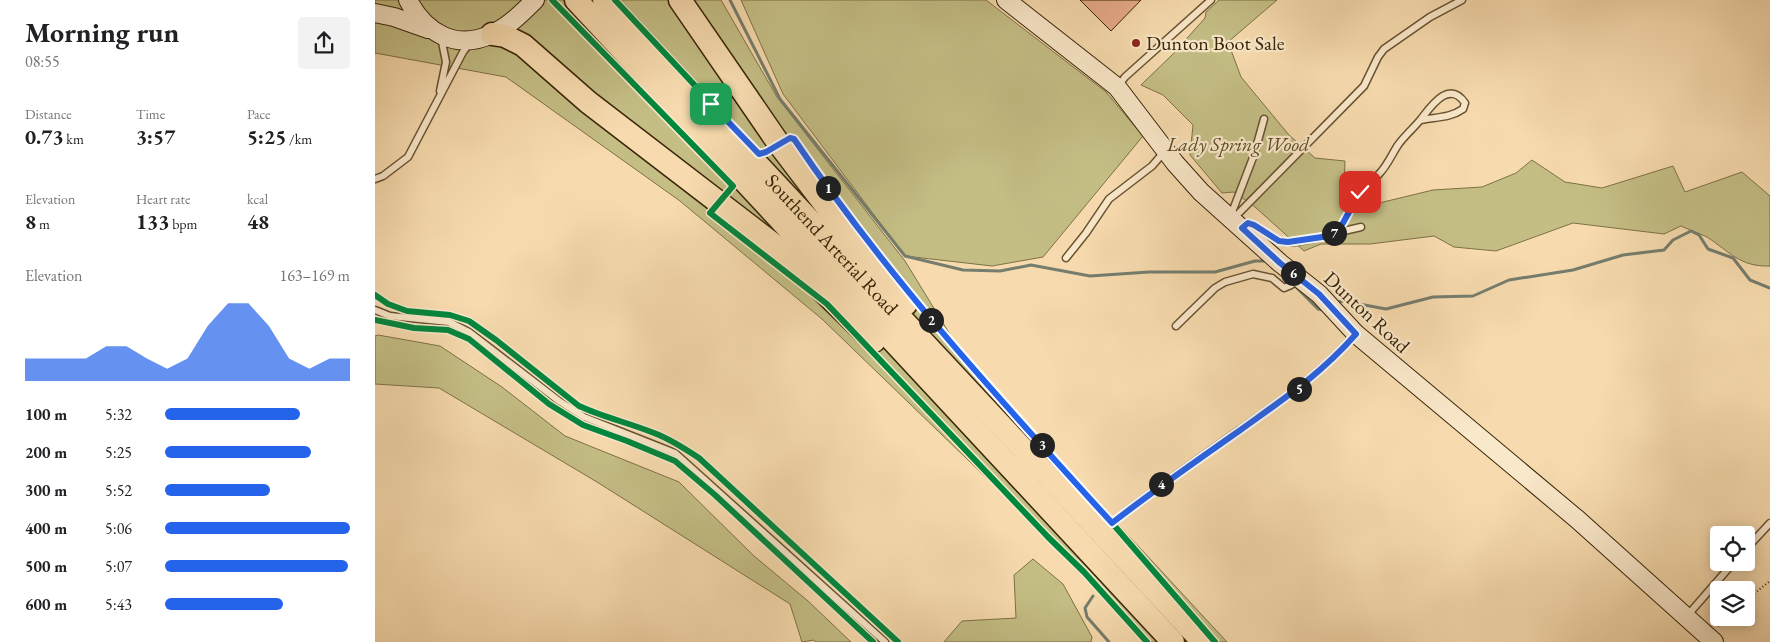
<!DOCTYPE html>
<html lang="en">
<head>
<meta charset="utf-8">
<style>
  body { margin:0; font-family:"EB Garamond",serif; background:#f2f2f2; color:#202124; height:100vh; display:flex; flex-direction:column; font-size:19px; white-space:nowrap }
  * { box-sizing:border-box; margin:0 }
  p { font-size:16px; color:#757577 }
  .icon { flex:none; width:28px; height:28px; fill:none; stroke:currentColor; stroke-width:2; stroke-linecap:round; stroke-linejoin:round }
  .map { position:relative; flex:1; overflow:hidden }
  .details { display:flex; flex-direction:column; background:#fff; width:375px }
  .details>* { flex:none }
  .controls { position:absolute; left:1335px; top:526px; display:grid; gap:10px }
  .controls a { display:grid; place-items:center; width:45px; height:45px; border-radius:5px; background:#fff; box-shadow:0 2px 12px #0003; font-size:25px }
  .pin { position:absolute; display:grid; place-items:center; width:42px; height:42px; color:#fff; margin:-21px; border-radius:10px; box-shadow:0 2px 8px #0006 }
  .km { position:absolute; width:25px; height:25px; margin:-12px; border-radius:50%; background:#222; color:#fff; font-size:14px; line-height:25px; text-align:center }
  .round { display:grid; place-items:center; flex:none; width:52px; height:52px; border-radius:5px; background:#f2f2f2 }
  .overview { display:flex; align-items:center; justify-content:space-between; height:85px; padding:0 25px }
  h1 { font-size:28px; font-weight:700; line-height:38px }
  .stats { display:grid; grid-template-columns:repeat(3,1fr); gap:8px; height:85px; padding:5px 25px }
  .stats div { display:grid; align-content:center }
  .stats b { font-size:21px; font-weight:700 }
  .stats small { font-size:14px; font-weight:400 }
  .stats p { font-size:14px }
  .chart { height:140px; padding:10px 25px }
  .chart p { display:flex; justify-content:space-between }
  .chart svg { width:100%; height:90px; margin-top:5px; fill:#2563eb; opacity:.7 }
  ul { padding:0 25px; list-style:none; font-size:16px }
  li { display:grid; grid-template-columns:80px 60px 1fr; align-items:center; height:38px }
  li i { height:12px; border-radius:6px; background:#2563eb }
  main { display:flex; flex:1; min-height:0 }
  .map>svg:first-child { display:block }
  .green { fill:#c4be85; stroke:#7e7146 }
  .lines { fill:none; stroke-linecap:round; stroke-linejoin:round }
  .stream { stroke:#757d6e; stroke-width:3 }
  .building { fill:#e7ab89; stroke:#372408 }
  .lane-casing { stroke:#675232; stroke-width:9 }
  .secondary-casing { stroke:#372408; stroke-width:20 }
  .highway-casing { stroke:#372408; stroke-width:25 }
  .path { stroke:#372408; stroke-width:2; stroke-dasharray:1 2.5; stroke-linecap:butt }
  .lane { stroke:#fae8ca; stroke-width:6 }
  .secondary { stroke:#fae8ca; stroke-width:18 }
  .highway { stroke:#f7dbae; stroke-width:22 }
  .cycleway-casing { stroke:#fae8ca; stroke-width:9 }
  .cycleway { stroke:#00873e; stroke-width:6 }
  .route-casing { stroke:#fff; stroke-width:10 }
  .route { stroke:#2563eb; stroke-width:6 }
  .poi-dot { fill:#8f2418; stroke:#fae8ca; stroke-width:2 }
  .labels { text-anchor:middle; stroke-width:4.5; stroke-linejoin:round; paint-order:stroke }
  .poi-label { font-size:20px; fill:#372408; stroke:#fae8ca; text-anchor:start }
  .park-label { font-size:20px; font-style:italic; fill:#5a4a27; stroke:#fae8ca }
  .street-label { font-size:20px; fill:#372408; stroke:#fae8ca }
</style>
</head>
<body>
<main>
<section class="details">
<div class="overview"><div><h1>Morning run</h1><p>08:55</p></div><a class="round"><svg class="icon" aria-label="share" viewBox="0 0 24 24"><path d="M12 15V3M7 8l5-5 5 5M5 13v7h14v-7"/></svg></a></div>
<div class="stats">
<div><p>Distance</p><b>0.73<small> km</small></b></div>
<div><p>Time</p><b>3:57</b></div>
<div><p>Pace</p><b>5:25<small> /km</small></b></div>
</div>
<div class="stats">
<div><p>Elevation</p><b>8<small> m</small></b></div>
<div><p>Heart rate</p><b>133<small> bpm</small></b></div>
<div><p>kcal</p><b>48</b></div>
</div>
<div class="chart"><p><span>Elevation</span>163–169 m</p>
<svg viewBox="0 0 160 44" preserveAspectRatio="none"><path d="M0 44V33L10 33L20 33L30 33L40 27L50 27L60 33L70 38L80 33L90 17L100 6L110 6L120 17L130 33L140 38L150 33L160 33V44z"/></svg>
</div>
<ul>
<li><b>100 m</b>5:32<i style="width:73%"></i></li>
<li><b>200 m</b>5:25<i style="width:79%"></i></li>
<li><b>300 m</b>5:52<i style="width:57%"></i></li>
<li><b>400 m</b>5:06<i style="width:100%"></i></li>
<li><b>500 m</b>5:07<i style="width:99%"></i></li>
<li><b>600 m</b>5:43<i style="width:64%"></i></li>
</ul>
</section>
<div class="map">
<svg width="1395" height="642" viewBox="0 0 1395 642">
  <rect width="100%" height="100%" fill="#f7dbae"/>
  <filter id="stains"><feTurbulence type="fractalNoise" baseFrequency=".004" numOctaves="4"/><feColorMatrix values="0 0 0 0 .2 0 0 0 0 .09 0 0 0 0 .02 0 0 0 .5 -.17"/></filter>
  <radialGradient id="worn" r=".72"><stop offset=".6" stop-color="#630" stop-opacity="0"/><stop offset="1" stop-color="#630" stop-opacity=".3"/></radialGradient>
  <path class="green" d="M0,0H346L402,97L530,261L590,359L852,642H772L709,572L447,319L305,201L131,77L0,53Z
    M366,0H611L731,92L768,136L668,257L617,266L530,256L408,94Z
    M844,0H902L853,42L866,77L914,135L940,158L970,161L969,191L1000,204L1058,190L1107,187L1141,173L1157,160L1190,182L1227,188L1298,166L1310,192L1367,172L1395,196V266C1365,267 1355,252 1332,237C1324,233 1314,230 1306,226L1289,234L1198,223L1121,251L1079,247L1059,236L995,244H946L929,251L880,207L859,192L847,193L815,155L818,125L788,95L766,85L799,53L830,18L831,12Z
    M3,335L65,346L127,387L190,436L304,482L379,556L433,601L476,642H441L439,640L427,642L415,604L222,482L64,388L0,384V336Z
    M658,559L688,584L717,637L716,642H569L587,621L641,618L639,575Z"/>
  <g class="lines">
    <path class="stream" d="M355,0L405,99L530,256L588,270L625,271L656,265L715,276L774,272H840L880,261H893
      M918,284L943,309L949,310
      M963,302L968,301L1011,309L1058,297L1098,296L1134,280L1198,270L1248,255L1289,250L1298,240L1316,231L1324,235L1333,249L1358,258L1375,280L1395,288
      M718,596L710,608L712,617L734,642"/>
  </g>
  <path class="building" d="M705,0H766L736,31Z"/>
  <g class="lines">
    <defs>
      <path id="lane" d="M743,86L750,77L836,0
        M65,91L71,62L66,37
        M0,179L8,176L33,157L88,52L95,43
        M856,215L879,155L889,119
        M858,219L989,86L1003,57L1009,49L1055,17L1087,0
        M869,226L873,223C884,227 894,238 905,241C917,245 941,238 954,236C971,229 974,206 985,192C990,185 998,181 1004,174C1012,166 1017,154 1023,145C1030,135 1039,128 1046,119C1057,105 1074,80 1090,103L1088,109C1075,118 1061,117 1046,120
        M960,233L986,227
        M691,258L711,233L734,199L777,166L790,151
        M0,310L15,316L74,322L94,332L184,401L209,417L300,453L510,642
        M801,326L840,288L850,282L878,274L897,278L909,288L916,285L923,279
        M737,523C778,491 820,461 863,431C906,401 945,374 980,335
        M1371,549L1395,523
        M1312,616L1359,562"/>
      <path id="secondary" d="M33,0C50,33 81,51 117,34C134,26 147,13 160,0
        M631,0L742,87L800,163L826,192L905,263L944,294L981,334L1202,519L1339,642
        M0,13L19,17L53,29"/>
      <g id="highway">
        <path d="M201,0L798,642"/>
        <path id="s1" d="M229,0L828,642"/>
        <path d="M305,0L404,144L455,211L531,304"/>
        <path d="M117,34L130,36L148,45L213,102L407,251L499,341"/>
      </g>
    </defs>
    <use href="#lane" class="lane-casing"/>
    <use href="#secondary" class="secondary-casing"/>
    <use href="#highway" class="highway-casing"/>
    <path class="path" d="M1371,600L1395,581
      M1343,626L1352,618"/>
    <use href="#lane" class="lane"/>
    <use href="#secondary" class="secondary"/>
    <use href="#highway" class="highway"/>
    <defs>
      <path id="cycleway" d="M177,0L358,186L335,213L452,304L673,537L709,572L772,642
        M240,0L384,154L391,152L415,138L419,139L481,225L540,301L737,523L840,642
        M0,295L13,304L32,311L75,315L94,321L121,340L204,406C228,417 254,423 279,433C295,439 309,448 324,458L523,642
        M0,320L39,328L73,330L94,339L174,404L208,425L252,441L300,461L340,495L498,642"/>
    </defs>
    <use href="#cycleway" class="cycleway-casing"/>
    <use href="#cycleway" class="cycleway"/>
  </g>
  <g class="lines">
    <defs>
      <path id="route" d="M336,104L384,154L391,152L415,138L419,139C512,277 625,400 737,523C778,491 821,461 864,431C907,400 945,375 981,334L944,294L905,263L867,228L873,223L879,225L904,241L913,242L954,236L959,233L968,223L985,192"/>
    </defs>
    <use href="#route" class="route-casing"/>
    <use href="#route" class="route"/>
  </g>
  <circle class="poi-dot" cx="761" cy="43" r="5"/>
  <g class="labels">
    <g class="poi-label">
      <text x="771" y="50">Dunton Boot Sale</text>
    </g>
    <g class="park-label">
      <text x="863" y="151">Lady Spring Wood</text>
    </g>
    <g class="street-label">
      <text dy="7" stroke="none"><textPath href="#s1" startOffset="334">Southend Arterial Road</textPath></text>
      <text transform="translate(992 312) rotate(43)" y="7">Dunton Road</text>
    </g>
  </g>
  <rect width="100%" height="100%" filter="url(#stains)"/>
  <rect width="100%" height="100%" fill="url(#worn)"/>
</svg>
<div class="controls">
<a><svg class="icon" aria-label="locate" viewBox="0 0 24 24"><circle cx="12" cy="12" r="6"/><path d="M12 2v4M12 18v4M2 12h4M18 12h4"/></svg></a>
<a><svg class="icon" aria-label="layers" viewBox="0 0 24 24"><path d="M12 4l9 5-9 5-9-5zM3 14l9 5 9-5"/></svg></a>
</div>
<div class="pin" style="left:336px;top:104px;background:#1e9e55"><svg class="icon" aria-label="arrive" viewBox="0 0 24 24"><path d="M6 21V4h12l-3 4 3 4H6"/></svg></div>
<div class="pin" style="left:985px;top:192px;background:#d93025"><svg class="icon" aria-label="check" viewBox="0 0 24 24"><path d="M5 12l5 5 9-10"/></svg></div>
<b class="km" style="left:453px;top:188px">1</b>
<b class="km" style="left:556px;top:320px">2</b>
<b class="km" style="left:667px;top:445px">3</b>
<b class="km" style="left:786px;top:484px">4</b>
<b class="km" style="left:924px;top:389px">5</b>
<b class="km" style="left:918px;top:273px">6</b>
<b class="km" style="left:959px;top:233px">7</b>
</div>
</main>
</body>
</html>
